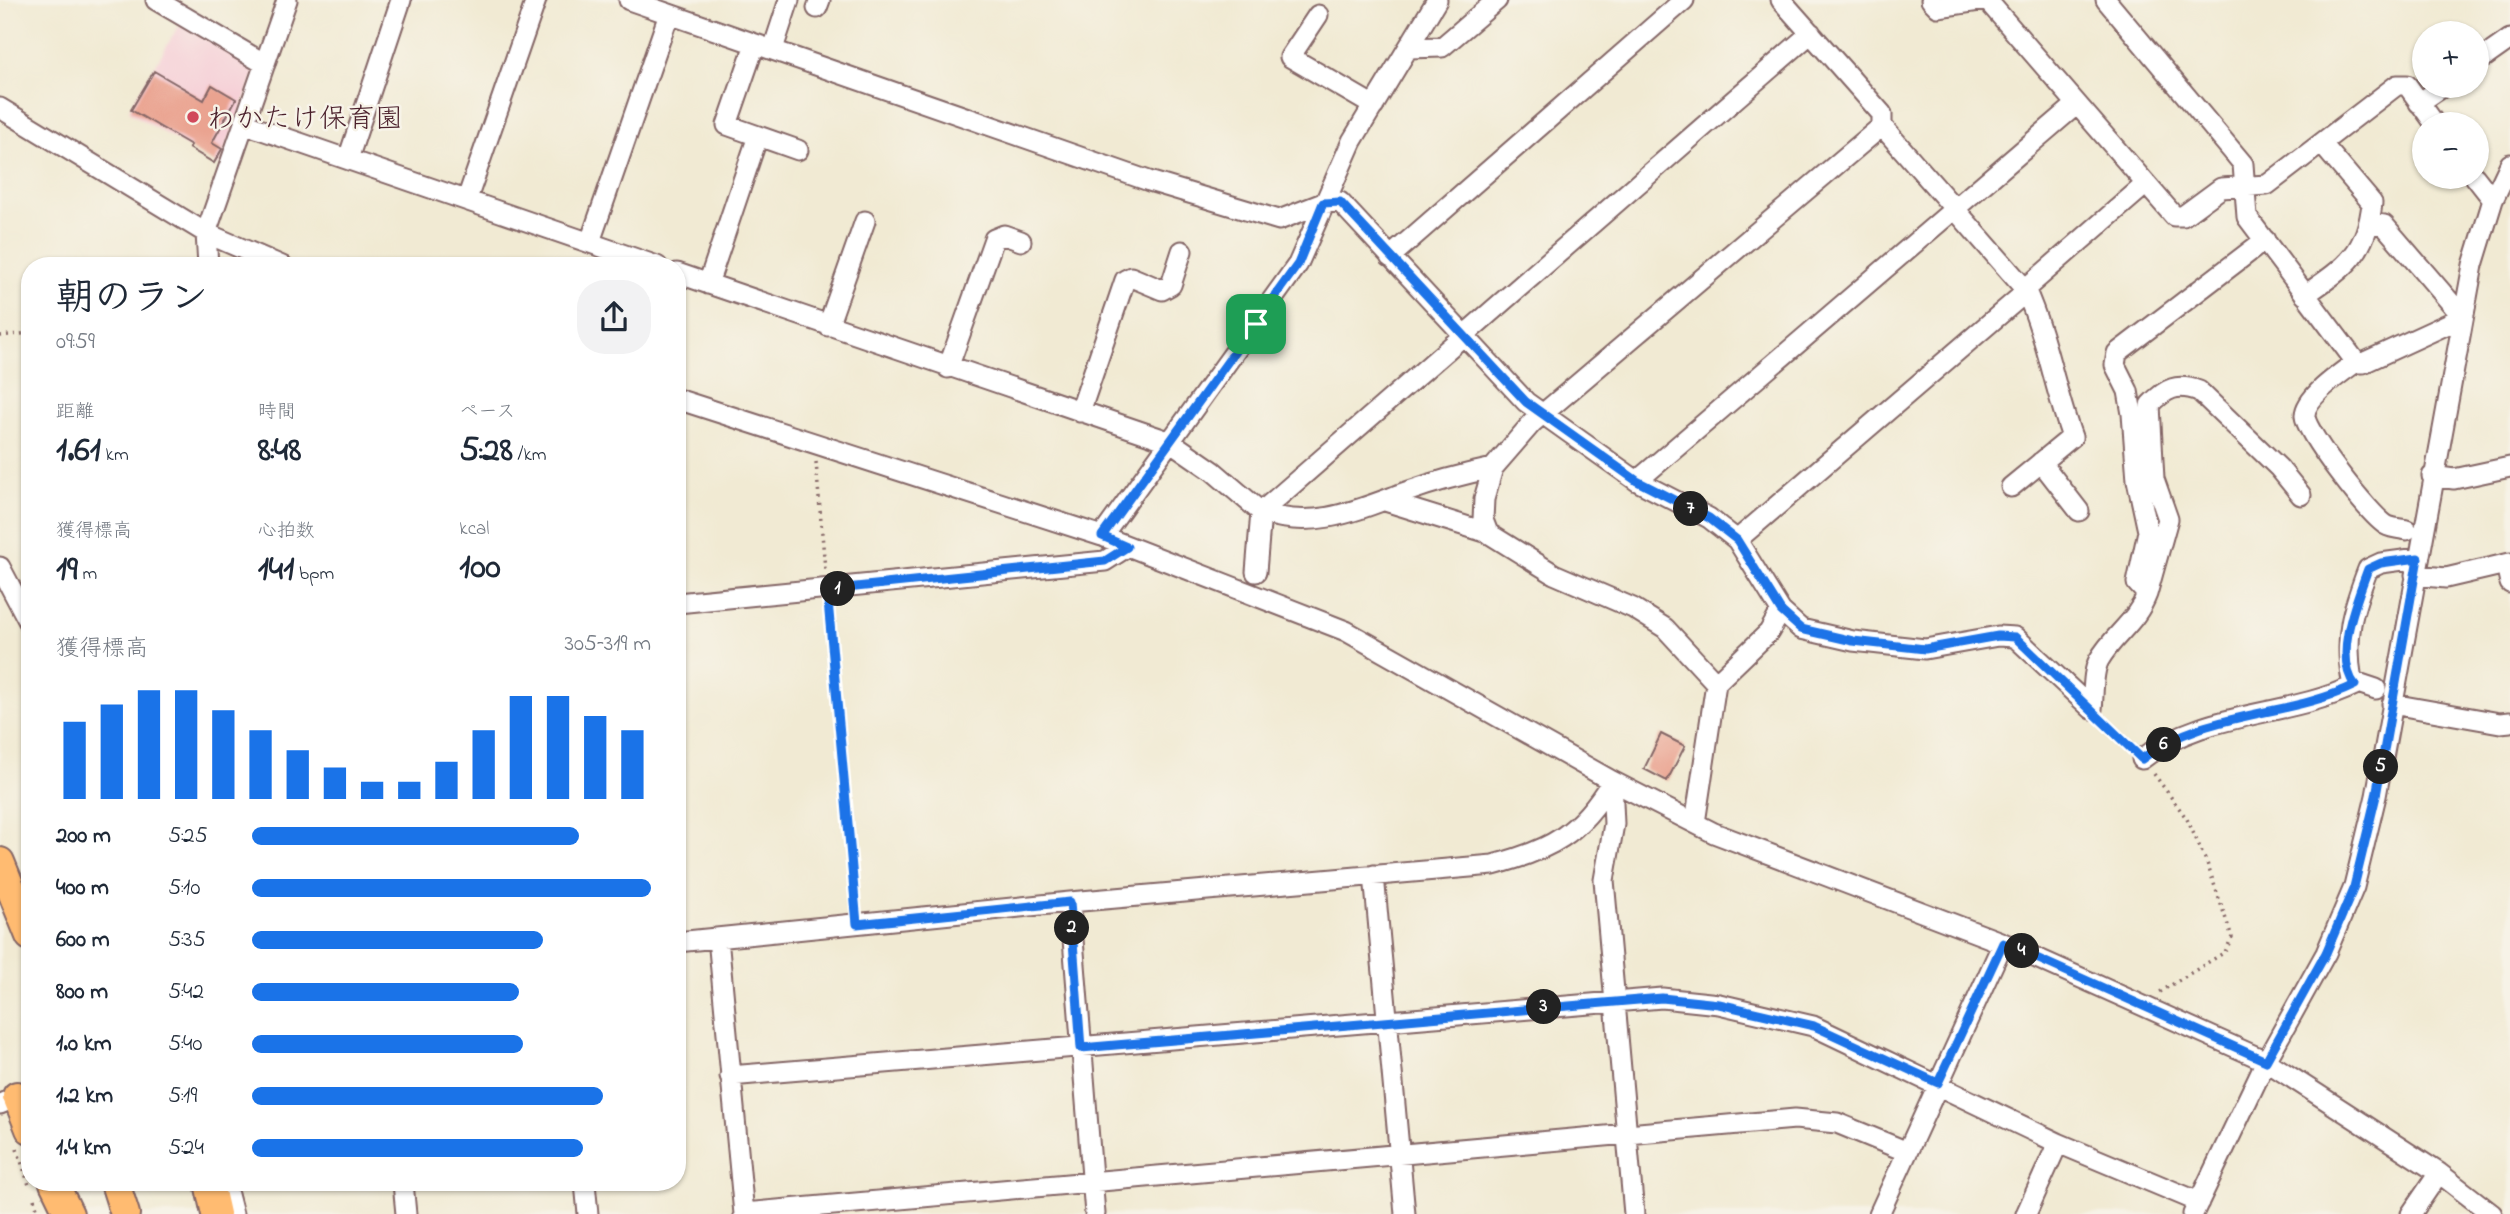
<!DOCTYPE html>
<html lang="ja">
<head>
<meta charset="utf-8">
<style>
  body { margin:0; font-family:"Indie Flower","Klee One",sans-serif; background:#f2f2f3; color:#1f2937; height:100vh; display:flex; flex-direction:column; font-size:26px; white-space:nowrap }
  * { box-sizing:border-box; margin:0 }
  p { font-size:23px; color:#747a83 }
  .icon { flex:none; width:38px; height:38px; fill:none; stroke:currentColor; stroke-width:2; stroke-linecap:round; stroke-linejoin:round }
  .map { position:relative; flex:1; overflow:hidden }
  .details { position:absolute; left:21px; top:257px; width:665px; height:934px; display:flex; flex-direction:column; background:#fff; border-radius:28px; box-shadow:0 2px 5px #0004 }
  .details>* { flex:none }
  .tools { position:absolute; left:2412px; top:21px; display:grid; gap:14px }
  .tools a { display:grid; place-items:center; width:77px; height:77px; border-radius:50%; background:#fff; box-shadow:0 2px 5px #0004; font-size:35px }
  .pin { position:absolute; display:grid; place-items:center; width:60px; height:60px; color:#fff; margin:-30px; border-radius:14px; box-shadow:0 4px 10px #0006 }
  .km { position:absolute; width:35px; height:35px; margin:-18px; border-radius:50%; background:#222; color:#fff; font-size:19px; line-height:35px; text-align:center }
  .round { display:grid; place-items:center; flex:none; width:74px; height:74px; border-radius:28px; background:#f2f2f3 }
  .summary { display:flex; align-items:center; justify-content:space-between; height:119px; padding:0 35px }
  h1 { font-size:38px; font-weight:700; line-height:52px }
  .stats { display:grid; grid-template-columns:repeat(3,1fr); gap:10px; height:119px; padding:7px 35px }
  .stats div { display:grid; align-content:center }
  .stats b { font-size:35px; font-weight:700 }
  .stats small { font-size:19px; font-weight:400 }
  .stats p { font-size:19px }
  .chart { height:196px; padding:14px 35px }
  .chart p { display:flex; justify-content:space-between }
  .chart svg { width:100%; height:126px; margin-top:7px; stroke:#1a73e8; stroke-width:6 }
  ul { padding:0 35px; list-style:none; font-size:23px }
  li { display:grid; grid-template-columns:112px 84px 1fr; align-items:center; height:52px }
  li i { height:18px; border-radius:9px; background:#1a73e8 }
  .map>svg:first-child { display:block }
  .built { fill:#f6cfd7 }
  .building { fill:#eaa390 }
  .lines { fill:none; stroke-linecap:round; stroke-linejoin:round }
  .minor-casing { stroke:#846666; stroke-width:23 }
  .highway-casing { stroke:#846666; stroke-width:32 }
  .path { stroke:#846666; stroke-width:3.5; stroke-dasharray:2 5; stroke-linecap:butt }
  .minor { stroke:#fff; stroke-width:19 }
  .highway { stroke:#ffbb71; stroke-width:28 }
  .route-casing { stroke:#fff; stroke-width:14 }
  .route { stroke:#1a73e8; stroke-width:9 }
  .poi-dot { fill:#d1495b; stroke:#f7f3e8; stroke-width:2.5 }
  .labels { text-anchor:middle; stroke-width:5; stroke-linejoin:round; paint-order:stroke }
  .poi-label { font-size:28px; fill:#4a1f2b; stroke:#f7f3e8; text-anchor:start }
</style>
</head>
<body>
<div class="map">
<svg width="2510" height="1214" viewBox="0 0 2510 1214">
  <rect width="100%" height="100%" fill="#f7f3e8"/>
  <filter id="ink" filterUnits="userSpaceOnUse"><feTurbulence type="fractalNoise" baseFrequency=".0143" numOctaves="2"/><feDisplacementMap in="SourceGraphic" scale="14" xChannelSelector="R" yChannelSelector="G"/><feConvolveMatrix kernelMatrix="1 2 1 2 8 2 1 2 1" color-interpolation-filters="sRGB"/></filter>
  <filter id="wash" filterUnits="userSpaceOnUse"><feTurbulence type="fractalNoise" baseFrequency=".00686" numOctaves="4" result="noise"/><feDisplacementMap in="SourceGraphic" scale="28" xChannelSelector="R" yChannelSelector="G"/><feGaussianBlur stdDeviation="1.57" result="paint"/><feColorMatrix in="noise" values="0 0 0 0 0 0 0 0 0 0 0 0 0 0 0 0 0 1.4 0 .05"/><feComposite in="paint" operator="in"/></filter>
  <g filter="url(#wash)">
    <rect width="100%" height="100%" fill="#f1ead3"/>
    <path class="built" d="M184,26L252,66L255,73L219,166L131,113L129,109L178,27Z"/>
    <g id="blocks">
      <path class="building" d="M154,71L204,100L212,85L236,99L212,143L222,149L214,163L189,148L191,145L131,110Z
        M1661,734L1685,746L1667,781L1644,769Z"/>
    </g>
  </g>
  <g filter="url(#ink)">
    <use href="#blocks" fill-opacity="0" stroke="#846666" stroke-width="2"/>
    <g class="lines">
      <defs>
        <path id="minor" d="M156,0L265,64
          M629,0L1149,181L1279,220L1323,203L1340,202L1526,402L1637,481L1709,518L1737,540L1781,611L1801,629L1853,641L1925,649L1998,636L2015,637L2092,709
          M1931,0L1938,7L1986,0
          M1987,0L2174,216H2183L2221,188L2267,185L2397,85H2407L2435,124
          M2106,0L2243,164L2247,217L2356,362L2363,363L2463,317L2384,225L2370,223
          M817,8L820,0
          M1318,15L1290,57L1374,106
          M755,44L727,125L798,150
          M1409,48L1442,47L1497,0
          M773,49L789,0
          M2476,63L2510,39
          M2419,103L2444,86
          M0,108L206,233L282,266
          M245,124L657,266
          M348,159L401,0
          M2475,177L2493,200
          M467,199L536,0
          M2265,240L2117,353L2115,365L2128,391L2132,414L2137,480L2148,531L2137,583L2147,594L2168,519L2154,479L2150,405C2166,388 2177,383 2199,391L2279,468L2301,495
          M590,242L669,14
          M1390,257L1684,0
          M208,266L206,233L287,0
          M677,273L1171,442L1213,471L1261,512L1256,572
          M708,284L758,136
          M2305,295C2344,268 2367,254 2372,203L2322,144
          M828,326L865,221
          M2356,362C2342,372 2304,398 2305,416C2306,434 2370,515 2386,525C2391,528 2401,529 2407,530
          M948,368L994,239L1004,235L1021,241
          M677,399L1102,536L1346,631L1612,781L1714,833L2003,943L2266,1061L2439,1173L2492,1214
          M1080,412L1125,280L1131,277L1162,290L1171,285L1182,251
          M2041,462L2079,511
          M1493,468C1464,474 1434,482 1406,492C1357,510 1313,531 1261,512L1811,33
          M2432,476L2454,479L2510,467
          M1637,481L2077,104
          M2011,487L2072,437C2054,387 2047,338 2025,289L2146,184
          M1385,501L1488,533
          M1102,536L1298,264L1352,141L1437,0
          M1737,540L2019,298L2025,289L1882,126V114L1781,0
          M2506,564L2510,583
          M0,567L30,624
          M2415,575L2446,578L2510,563
          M677,603L1105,561L1127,547
          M1716,683L1769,632L1781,611
          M2376,689L2352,681C2344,636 2352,611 2368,569L2381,563L2418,558
          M2392,704L2500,723L2510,722
          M2092,709C2094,694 2092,673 2099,660C2114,634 2136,623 2147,594
          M2142,759C2203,710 2288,718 2355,685
          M1612,781L1614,824L1604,880L1634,1214
          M1695,823L1716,683L1665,628L1633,608L1554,574L1488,533L1483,520L1484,499L1493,468L1532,423L1882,126
          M1374,875L1405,1214
          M1070,902L1095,1214
          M718,938L744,1214
          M677,942L1070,902L1493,865C1551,850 1580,834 1612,781
          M730,1076L1662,998L1719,1004L1813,1026L2058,1143L2199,1202
          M0,1104L29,1092
          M225,1183L233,1214
          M403,1183L406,1214
          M585,1183L588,1214
          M744,1213L1795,1119L1837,1123L1905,1151
          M1879,1214L2003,943
          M2026,1214L2058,1143
          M2193,1214L2266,1061L2326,953L2354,887L2376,796L2473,265L2493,200L2510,164
          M2411,1214L2439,1173"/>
        <path id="highway" d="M0,862L30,936
          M17,1096L30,1129
          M54,1183L69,1214
          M115,1183L125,1214
          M209,1183L216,1214"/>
      </defs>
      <use href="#minor" class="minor-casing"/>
      <use href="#highway" class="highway-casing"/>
      <path class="path" d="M0,336L30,333
        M816,462L825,569
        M829,605L855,904
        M2104,720L2131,747
        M2154,774L2187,819L2207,863L2232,937L2225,952L2160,992
        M17,1149L29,1185
        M34,1199L39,1214"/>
      <use href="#minor" class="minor"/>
      <use href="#highway" class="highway"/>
    </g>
  </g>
  <g class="lines" filter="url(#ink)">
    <defs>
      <path id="route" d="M1340,202L1526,402L1637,481L1709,518L1737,540L1781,611L1801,629L1853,641L1925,649L1998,636L2015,637L2142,759C2203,710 2288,718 2355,685C2333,656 2357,599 2368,569L2381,563L2418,558L2376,796L2354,887L2326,953L2266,1061L2003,943L1938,1083L1814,1026L1719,1004L1662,998L1081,1048L1070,902L857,924L827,590L1105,561L1127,547L1102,536L1298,264L1323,203Z"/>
    </defs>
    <use href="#route" class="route-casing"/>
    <use href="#route" class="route"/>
  </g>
  <circle class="poi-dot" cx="193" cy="117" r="7"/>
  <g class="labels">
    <g class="poi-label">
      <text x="207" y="127">わかたけ保育園</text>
    </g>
  </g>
</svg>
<div class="tools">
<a>+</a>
<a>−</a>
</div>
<div class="pin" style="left:1256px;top:324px;background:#1e9e55"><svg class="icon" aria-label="arrive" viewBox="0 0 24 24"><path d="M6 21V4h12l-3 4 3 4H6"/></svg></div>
<b class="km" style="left:838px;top:589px">1</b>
<b class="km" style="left:1072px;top:928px">2</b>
<b class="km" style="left:1544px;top:1007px">3</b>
<b class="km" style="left:2022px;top:951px">4</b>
<b class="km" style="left:2381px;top:767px">5</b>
<b class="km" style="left:2164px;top:745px">6</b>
<b class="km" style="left:1691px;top:509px">7</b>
<section class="details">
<div class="summary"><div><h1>朝のラン</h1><p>09:59</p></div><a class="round"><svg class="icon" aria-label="share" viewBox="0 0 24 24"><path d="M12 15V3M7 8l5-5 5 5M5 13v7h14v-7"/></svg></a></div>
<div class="stats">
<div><p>距離</p><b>1.61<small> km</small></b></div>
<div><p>時間</p><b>8:48</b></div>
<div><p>ペース</p><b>5:28<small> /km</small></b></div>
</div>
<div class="stats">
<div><p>獲得標高</p><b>19<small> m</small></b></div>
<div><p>心拍数</p><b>141<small> bpm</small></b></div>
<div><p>kcal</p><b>100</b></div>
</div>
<div class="chart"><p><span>獲得標高</span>305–319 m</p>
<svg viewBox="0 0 160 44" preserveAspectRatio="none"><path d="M5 44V17M15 44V11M25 44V6M35 44V6M45 44V13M55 44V20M65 44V27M75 44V33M85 44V38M95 44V38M105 44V31M115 44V20M125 44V8M135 44V8M145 44V15M155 44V20"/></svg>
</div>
<ul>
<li><b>200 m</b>5:25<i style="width:82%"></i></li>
<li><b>400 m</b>5:10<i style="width:100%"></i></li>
<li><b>600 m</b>5:35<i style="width:73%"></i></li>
<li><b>800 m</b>5:42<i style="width:67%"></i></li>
<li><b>1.0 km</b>5:40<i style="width:68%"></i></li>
<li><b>1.2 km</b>5:19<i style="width:88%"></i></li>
<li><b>1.4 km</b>5:24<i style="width:83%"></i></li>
</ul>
</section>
</div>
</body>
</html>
